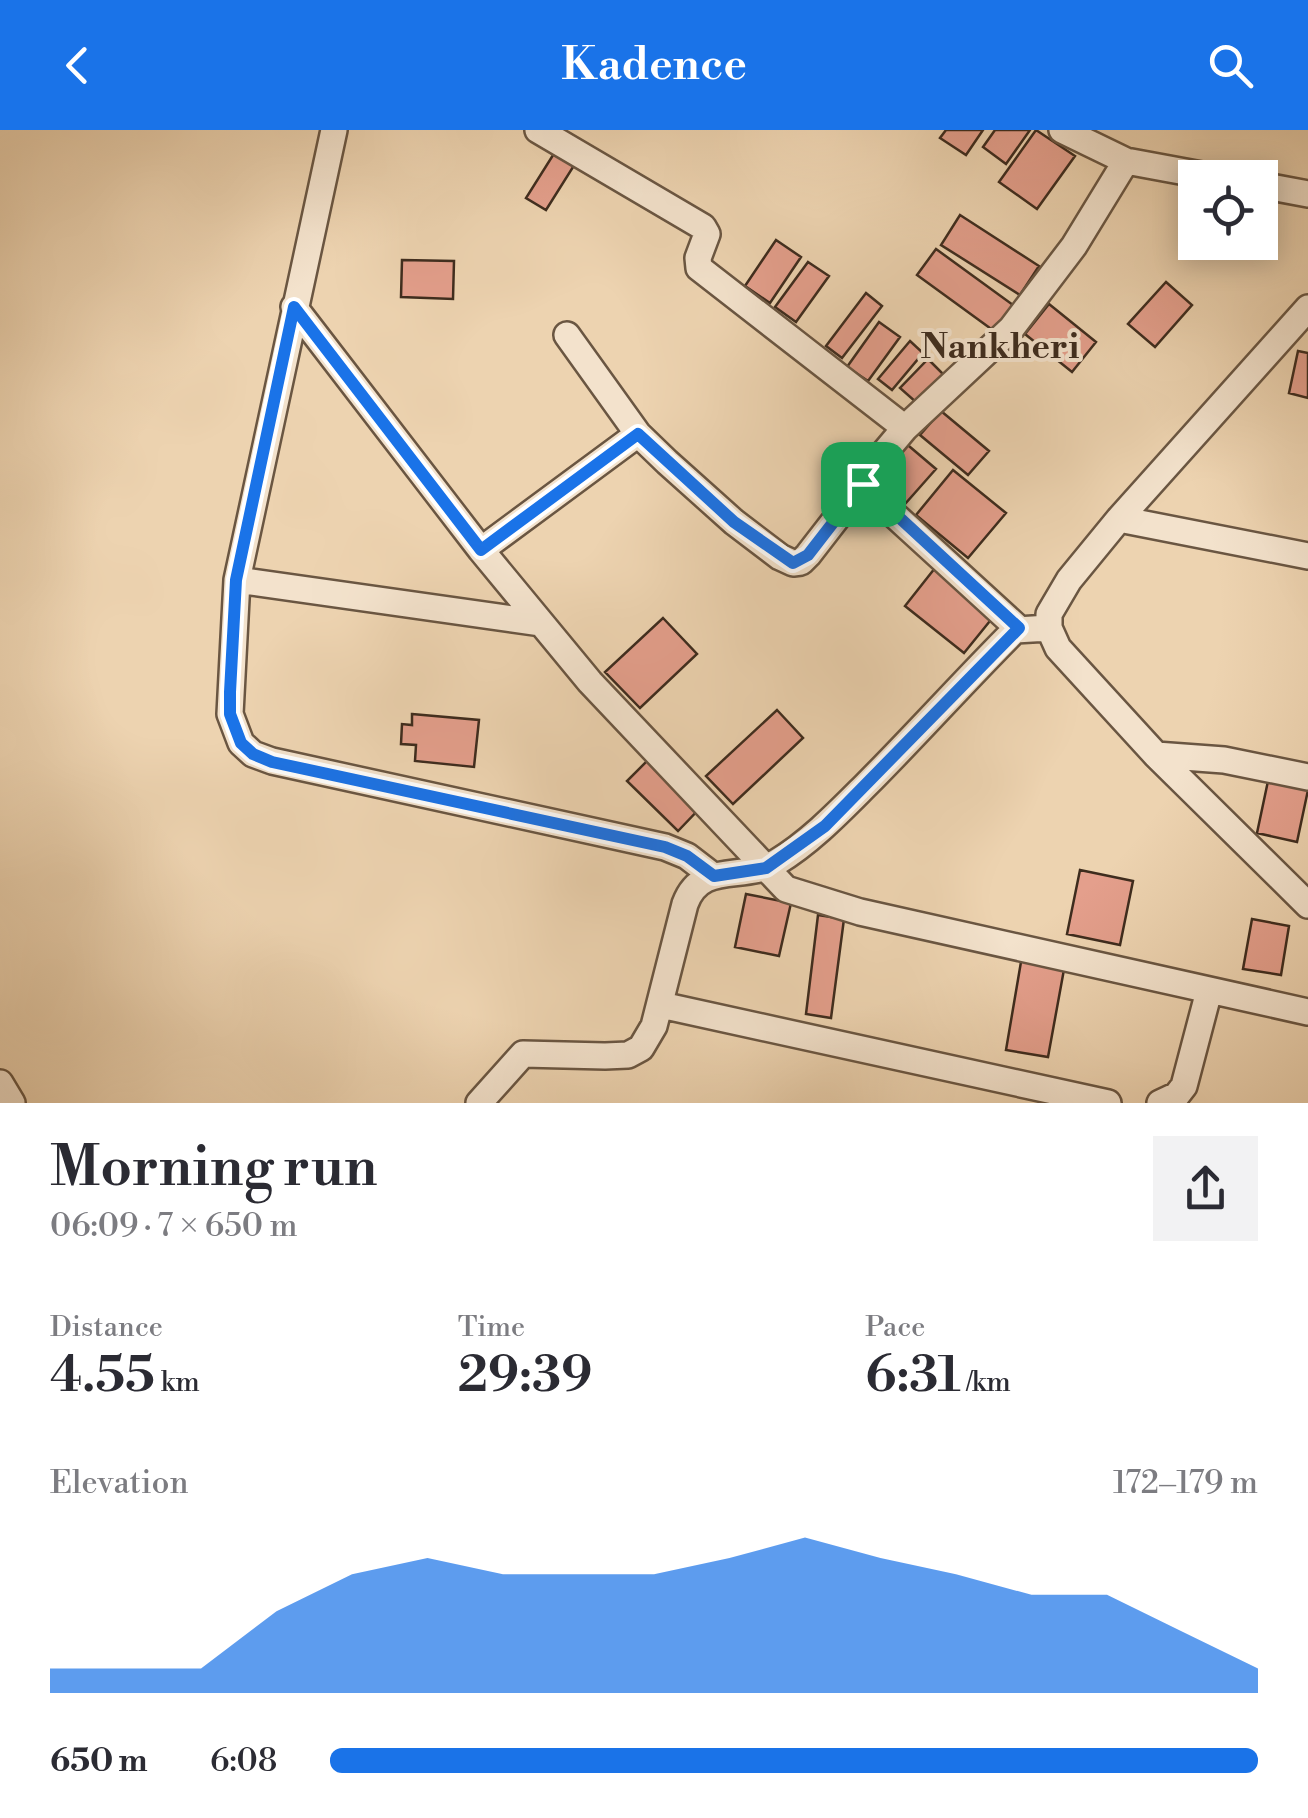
<!DOCTYPE html>
<html lang="en">
<head>
<meta charset="utf-8">
<style>
  body { margin:0; font-family:"Libre Bodoni",serif; background:#f2f2f3; color:#2b2b33; height:100vh; display:flex; flex-direction:column; font-size:38px; white-space:nowrap }
  * { box-sizing:border-box; margin:0 }
  p { font-size:32px; color:#7c7c81 }
  .icon { flex:none; width:55px; height:55px; fill:none; stroke:currentColor; stroke-width:2; stroke-linecap:round; stroke-linejoin:round }
  .map { position:relative; height:973px; overflow:hidden }
  .drawer { display:flex; flex-direction:column; background:#fff; flex:1 }
  .drawer>* { flex:none }
  .tools { position:absolute; left:1178px; top:30px; display:grid; gap:20px }
  .tools a { display:grid; place-items:center; width:100px; height:100px; border-radius:0px; background:#fff; box-shadow:0 5px 25px #0003; font-size:50px }
  .pin { position:absolute; display:grid; place-items:center; width:85px; height:85px; color:#fff; margin:-42px; border-radius:20px; box-shadow:0 5px 15px #0006 }
  .round { display:grid; place-items:center; flex:none; width:105px; height:105px; border-radius:0px; background:#f2f2f3 }
  .head { display:flex; align-items:center; justify-content:space-between; height:170px; padding:0 50px }
  h1 { font-size:55px; font-weight:600; line-height:75px }
  .stats { display:grid; grid-template-columns:repeat(3,1fr); gap:15px; height:170px; padding:10px 50px }
  .stats div { display:grid; align-content:center }
  .stats b { font-size:50px; font-weight:600 }
  .stats small { font-size:28px; font-weight:400 }
  .stats p { font-size:28px }
  .chart { height:280px; padding:20px 50px }
  .chart p { display:flex; justify-content:space-between }
  .chart svg { width:100%; height:180px; margin-top:10px; fill:#1a73e8; opacity:.7 }
  ul { padding:0 50px; list-style:none; font-size:32px }
  li { display:grid; grid-template-columns:160px 120px 1fr; align-items:center; height:75px }
  li i { height:25px; border-radius:12px; background:#1a73e8 }
  header { display:flex; justify-content:space-between; align-items:center; height:130px; padding:0 50px; background:#1a73e8; color:#fff; font-size:45px; font-weight:600 }
  .map>svg:first-child { display:block }
  .building { fill:#e49f8c; stroke:#3e2c1e; stroke-width:2.5 }
  .lines { fill:none; stroke-linecap:round; stroke-linejoin:round }
  .minor-casing { stroke:#6a5642; stroke-width:30 }
  .minor { stroke:#f3e2cc; stroke-width:25 }
  .route-casing { stroke:#fff; stroke-width:20 }
  .route { stroke:#1a73e8; stroke-width:12 }
  .labels { text-anchor:middle; stroke-width:8; stroke-linejoin:round; paint-order:stroke }
  .quarter-label { font-size:35px; font-weight:bold; fill:#3e2c1e; stroke:#f3e2cc }
</style>
</head>
<body>
<header><svg class="icon" aria-label="back" viewBox="0 0 24 24"><path d="M15 5l-7 7 7 7"/></svg>Kadence<svg class="icon" aria-label="search" viewBox="0 0 24 24"><circle cx="10" cy="10" r="6"/><path d="M15 15l6 6"/></svg></header>
<div class="map">
<svg width="1308" height="973" viewBox="0 0 1308 973">
  <rect width="100%" height="100%" fill="#edd3b0"/>
  <filter id="stains"><feTurbulence type="fractalNoise" baseFrequency=".002" numOctaves="4"/><feColorMatrix values="0 0 0 0 .2 0 0 0 0 .09 0 0 0 0 .02 0 0 0 .5 -.17"/></filter>
  <radialGradient id="worn" r=".72"><stop offset=".6" stop-color="#630" stop-opacity="0"/><stop offset="1" stop-color="#630" stop-opacity=".3"/></radialGradient>
  <path class="building" d="M946,0H983L966,25L940,8Z
    M995,0H1030L1006,34L983,17Z
    M1036,0L1075,26L1037,79L999,52Z
    M560,14L580,26L546,80L526,68Z
    M960,85L1039,136L1020,165L941,115Z
    M776,110L801,127L770,173L745,156Z
    M936,119L1013,175L994,201L917,145Z
    M402,130L454,131L453,169L401,167Z
    M808,132L829,146L796,192L775,177Z
    M1166,152L1192,175L1155,217L1128,194Z
    M866,163L882,176L842,228L826,216Z
    M1049,174L1096,212L1072,242L1025,204Z
    M879,192L900,207L868,251L847,237Z
    M910,211L923,223L892,260L878,249Z
    M1298,221L1308,223V268L1289,263Z
    M928,229L944,245L917,273L900,258Z
    M941,281L989,321L968,345L920,305Z
    M903,311L936,339L905,374L873,346Z
    M953,340L1006,383L968,428L916,385Z
    M935,438L994,486L964,523L905,476Z
    M663,488L697,524L640,578L605,542Z
    M777,580L803,608L733,674L706,646Z
    M412,584L479,590L474,637L415,631L416,615L401,614L402,594L412,595Z
    M651,627L701,677L678,701L627,651Z
    M1268,651L1308,660L1297,712L1257,703Z
    M1080,740L1133,751L1120,815L1067,804Z
    M746,764L791,773L779,826L735,817Z
    M818,785L844,789L831,888L806,884Z
    M1252,789L1289,796L1281,845L1243,839Z
    M1022,826L1065,834L1048,927L1006,920Z"/>
  <g class="lines">
    <defs>
      <path id="minor" d="M334,0L237,450L230,584L241,613L253,624L272,631L665,717L687,726L713,746
        M538,0L703,97L707,104L698,128L699,138L905,298
        M1062,0L1126,31L1218,48
        M1260,55L1308,64
        M294,177L481,420L590,552L786,759L860,782L1308,882
        M1308,178L1119,389L1069,450L1049,484V498L1058,518L1156,625L1308,775
        M567,205L638,304L667,332L734,392L780,427L793,433L801,432L808,425L863,354
        M1119,389L1308,426
        M481,420L638,304
        M237,450L541,493
        M1019,499L867,360L863,348L905,298L1011,199L1074,116L1126,31
        M1156,625L1224,630L1308,647
        M661,875L1108,973
        M0,953L12,973
        M479,973L523,924L605,926L628,925L641,918L654,896L685,774C701,730 744,752 777,732C810,712 838,683 865,656C916,605 964,551 1015,500L1049,498
        M1160,973L1177,965L1184,956L1209,861"/>
    </defs>
    <use href="#minor" class="minor-casing"/>
    <use href="#minor" class="minor"/>
  </g>
  <g class="lines">
    <defs>
      <path id="route" d="M294,177L481,420L638,304L734,392L793,433L808,425L863,354L1019,498L825,696L766,738L714,746L687,726L665,717L272,632L253,624L241,613L230,584V562L236,450Z"/>
    </defs>
    <use href="#route" class="route-casing"/>
    <use href="#route" class="route"/>
  </g>
  <g class="labels">
    <g class="quarter-label">
      <text x="1000" y="228">Nankheri</text>
    </g>
  </g>
  <rect width="100%" height="100%" filter="url(#stains)"/>
  <rect width="100%" height="100%" fill="url(#worn)"/>
</svg>
<div class="tools">
<a><svg class="icon" aria-label="locate" viewBox="0 0 24 24"><circle cx="12" cy="12" r="6"/><path d="M12 2v4M12 18v4M2 12h4M18 12h4"/></svg></a>
</div>
<div class="pin" style="left:863px;top:354px;background:#1e9e55"><svg class="icon" aria-label="arrive" viewBox="0 0 24 24"><path d="M6 21V4h12l-3 4 3 4H6"/></svg></div>
</div>
<section class="drawer">
<div class="head"><div><h1>Morning run</h1><p>06:09 · 7 × 650 m</p></div><a class="round"><svg class="icon" aria-label="share" viewBox="0 0 24 24"><path d="M12 15V3M7 8l5-5 5 5M5 13v7h14v-7"/></svg></a></div>
<div class="stats">
<div><p>Distance</p><b>4.55<small> km</small></b></div>
<div><p>Time</p><b>29:39</b></div>
<div><p>Pace</p><b>6:31<small> /km</small></b></div>
</div>
<div class="chart"><p><span>Elevation</span>172–179 m</p>
<svg viewBox="0 0 160 44" preserveAspectRatio="none"><path d="M0 44V38L10 38L20 38L30 24L40 15L50 11L60 15L70 15L80 15L90 11L100 6L110 11L120 15L130 20L140 20L150 29L160 38V44z"/></svg>
</div>
<ul>
<li><b>650 m</b>6:08<i style="width:100%"></i></li>
</ul>
</section>
</body>
</html>
